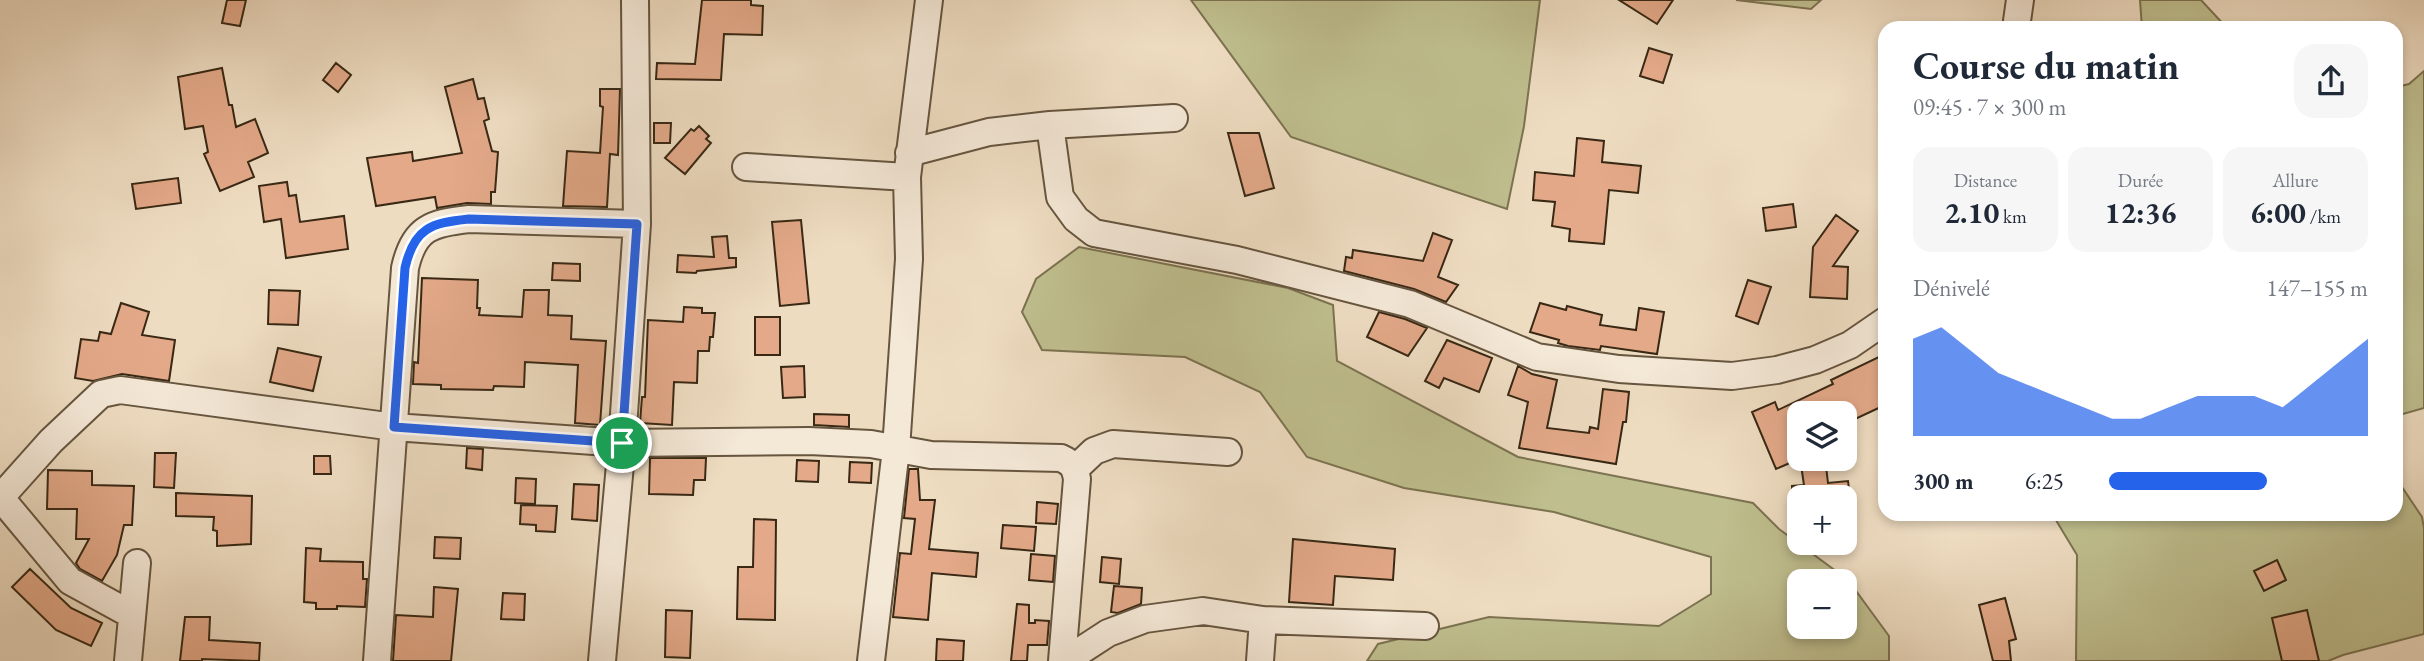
<!DOCTYPE html>
<html lang="fr">
<head>
<meta charset="utf-8">
<style>
  body { margin:0; font-family:"EB Garamond",serif; background:#f6f6f7; color:#1f2937; height:100vh; display:flex; flex-direction:column; font-size:26px; white-space:nowrap }
  * { box-sizing:border-box; margin:0 }
  p { font-size:23px; color:#747a83 }
  .icon { flex:none; width:38px; height:38px; fill:none; stroke:currentColor; stroke-width:2; stroke-linecap:round; stroke-linejoin:round }
  .map { position:relative; flex:1; overflow:hidden }
  .drawer { position:absolute; left:1878px; top:21px; width:525px; height:500px; display:flex; flex-direction:column; background:#fff; border-radius:21px; box-shadow:0 4px 10px #0003 }
  .drawer>* { flex:none }
  .tools { position:absolute; left:1787px; top:401px; display:grid; gap:14px }
  .tools a { display:grid; place-items:center; width:70px; height:70px; border-radius:14px; background:#fff; box-shadow:0 4px 10px #0003; font-size:35px }
  .pin { position:absolute; display:grid; place-items:center; width:60px; height:60px; color:#fff; margin:-30px; border:4px solid #fff; border-radius:50%; box-shadow:0 2px 7px #0007 }
  .round { display:grid; place-items:center; flex:none; width:74px; height:74px; border-radius:21px; background:#f6f6f7 }
  .head { display:flex; align-items:center; justify-content:space-between; height:119px; padding:0 35px }
  h1 { font-size:38px; font-weight:700; line-height:52px }
  .stats { display:grid; grid-template-columns:repeat(3,1fr); gap:10px; height:119px; padding:7px 35px }
  .stats div { display:grid; align-content:center; border-radius:18px; background:#f6f6f7; text-align:center }
  .stats b { font-size:30px; font-weight:700 }
  .stats small { font-size:19px; font-weight:400 }
  .stats p { font-size:19px }
  .chart { height:196px; padding:14px 35px }
  .chart p { display:flex; justify-content:space-between }
  .chart svg { width:100%; height:126px; margin-top:7px; fill:#2563eb; opacity:.7 }
  ul { padding:0 35px; list-style:none; font-size:23px }
  li { display:grid; grid-template-columns:112px 84px 1fr; align-items:center; height:52px }
  li i { height:18px; border-radius:9px; background:#2563eb }
  .map>svg:first-child { display:block }
  .green { fill:#bfbe8e; stroke:#7c7351; stroke-width:2; fill-rule:evenodd }
  .building { fill:#e3a989; stroke:#382814; stroke-width:2 }
  .lines { fill:none; stroke-linecap:round; stroke-linejoin:round }
  .minor-casing { stroke:#66553f; stroke-width:30 }
  .minor { stroke:#f4e8d7; stroke-width:26 }
  .route-casing { stroke:#fff; stroke-width:14 }
  .route { stroke:#2563eb; stroke-width:9 }
</style>
</head>
<body>
<div class="map">
<svg width="2424" height="661" viewBox="0 0 2424 661">
  <rect width="100%" height="100%" fill="#eedcc1"/>
  <filter id="stains"><feTurbulence type="fractalNoise" baseFrequency=".00286" numOctaves="4"/><feColorMatrix values="0 0 0 0 .2 0 0 0 0 .09 0 0 0 0 .02 0 0 0 .5 -.17"/></filter>
  <radialGradient id="worn" r=".72"><stop offset=".6" stop-color="#630" stop-opacity="0"/><stop offset="1" stop-color="#630" stop-opacity=".3"/></radialGradient>
  <path class="green" d="M1191,0H1540L1524,126L1507,209L1291,137Z
    M1736,0H1821L1811,9Z
    M2140,0H2201L2227,28H2142Z
    M2424,71V408L2396,416V87L2409,84Z
    M1079,247L1288,288L1333,305L1337,361L1518,457L1753,503L1779,529L1848,580L1889,636V661H1367L1378,644L1489,617L1659,626L1711,594V557L1554,512L1404,488L1307,457L1260,392L1185,357L1042,350L1022,312L1036,279ZM1799,581H1844V626H1799Z
    M2396,478L2422,517L2424,528V634L2343,655L2328,661H2076L2077,555L2054,517L2057,514H2396Z"/>
  <path class="building" d="M227,0H246L240,26L222,23Z
    M702,0H751V5L763,6L762,35L724,34L721,80L656,79L657,63L695,64Z
    M1619,0H1673L1657,24Z
    M1649,48L1672,55L1663,83L1640,76Z
    M336,63L351,75L338,92L323,80Z
    M222,68L229,105H232L236,127L255,119L268,153L248,162L254,177L220,191L204,154L208,152L203,126L185,129L178,77Z
    M473,79L478,99L484,98L489,119L484,121L492,151L498,152L495,192H491V204L467,203L437,208L435,197L376,206L367,158L412,152L413,161L462,153L445,87Z
    M600,89H620L618,155L610,154L607,207L563,206L567,151L600,153L603,107L600,106Z
    M654,123H671L670,143H654Z
    M699,126L709,136L706,139L711,143L685,174L665,158L691,129L694,131Z
    M1228,133H1259L1274,188L1245,196Z
    M1577,138L1604,141L1602,162L1641,166L1638,193L1609,190L1604,244L1569,241L1570,229L1552,226L1555,202L1533,200L1535,172L1574,176Z
    M178,178L181,203L136,209L132,184Z
    M287,182L289,196L296,195L300,222L344,216L348,249L286,258L281,219L264,222L259,186Z
    M1793,204L1796,227L1766,231L1763,208Z
    M1836,215L1858,231L1833,266L1848,267L1847,299L1810,297L1813,247Z
    M801,220L809,303L780,306L772,222Z
    M1433,233L1452,240L1438,277L1458,285L1446,302L1414,289L1344,271L1346,257L1352,258L1353,250L1423,261Z
    M727,236L729,258H736V267L697,271L696,273L677,272L678,255L714,257L712,237Z
    M553,263L580,264V281L552,280Z
    M422,278L478,280L477,308H480L479,315L522,317L524,290H549L548,315L572,316L571,339L606,341L600,425L575,423L578,365L525,362L524,387L494,386L493,390L441,389V385L413,384L414,362L418,363Z
    M1748,280L1771,287L1758,324L1736,316Z
    M269,290L300,291L298,325L268,324Z
    M121,303L149,312L142,335L175,340L169,381L122,374L93,381L75,378L81,339L98,341L100,332L111,334Z
    M1540,303L1566,310L1567,306L1602,315L1600,325L1636,330L1639,308L1664,312L1657,354L1601,346L1600,350L1568,346L1558,343L1559,340L1530,332Z
    M684,307L702,308V313H715L713,337H710L709,351H698L697,383L674,382L672,425L640,423L642,397H645L648,320L683,322Z
    M1379,312L1405,319L1427,328L1408,356L1367,337Z
    M755,317H780V355H755Z
    M1447,340L1492,358L1479,392L1444,378L1439,388L1425,381Z
    M278,348L321,357L313,391L270,382Z
    M1885,354V405L1851,421L1847,413H1799V459L1776,469L1752,412L1775,402L1778,410L1833,384L1831,380Z
    M804,366L805,397L783,398L781,367Z
    M1518,366L1532,374L1557,380L1547,428L1589,433L1590,427L1598,429L1603,389L1629,392L1626,422H1623L1616,464L1519,448L1528,402L1508,395Z
    M814,414L849,415V427L814,425Z
    M467,448L483,449L482,470L466,468Z
    M155,453H176L174,488L154,487Z
    M314,456H330L331,474H314Z
    M650,458H706L705,480H694L693,495L649,494Z
    M1800,458H1825L1828,483L1848,481L1850,497H1792V486L1804,485Z
    M797,460L819,461L818,482L796,481Z
    M850,462L872,463L871,483L849,482Z
    M909,469H918L920,500H935L929,549L978,553L976,577L932,573L928,620L893,617L900,553L911,554L915,519L904,518Z
    M48,470L92,471V485L134,486L132,525H124L117,555L102,581L80,569L76,563L89,539H76L77,509H47Z
    M516,478L536,479L535,504L515,503Z
    M574,484L599,485L597,521L572,519Z
    M176,493L252,496L251,544L217,546V531L213,530L214,517L176,516Z
    M1037,502L1058,504L1056,524L1036,523Z
    M521,505L557,506L555,532L536,531V525L520,524Z
    M754,519L776,520L775,620L737,619L738,567H753Z
    M1003,525L1036,527L1034,551L1001,548Z
    M435,537L461,538L460,559L434,558Z
    M1293,539L1395,549L1393,580L1335,576L1333,605L1289,602Z
    M306,548L321,549L320,561L363,562V579H367L365,607L337,606V609H316V603L304,602Z
    M1031,554L1055,556L1053,582L1029,580Z
    M1102,557L1121,559L1119,584L1100,582Z
    M2277,560L2286,580L2264,591L2254,571Z
    M30,569L71,608L102,623L91,646L56,630L12,587Z
    M1114,586L1142,588L1141,604L1118,613L1111,612Z
    M434,587L458,589L451,661H393L396,615L433,617Z
    M503,593L525,594L524,620L501,619Z
    M2005,598L2016,639L2009,641L2011,661H1993L1979,605Z
    M1017,604L1029,605V623H1035V620L1049,621L1047,645H1028L1027,661H1011Z
    M666,610L692,611L690,658L665,657Z
    M2307,610L2319,661H2282L2272,618Z
    M185,617H210L209,640L260,643L259,661L202,659V661H180Z
    M937,639L964,641L963,661H936Z"/>
  <g class="lines">
    <defs>
      <path id="minor" d="M2016,28L2020,0
        M1050,125L1060,197L1076,219L1094,233L1237,260L1410,304L1537,357L1619,369L1732,376L1777,370L1815,360L1850,345L1885,321
        M909,153L989,132L1050,125L1174,118
        M746,167L907,177
        M1075,469L1094,451L1113,444L1228,452
        M0,497L70,581L132,615
        M0,498L51,441L101,394L120,390L394,427L622,443L809,441L871,444L931,455L1061,458C1072,463 1075,467 1077,479L1062,661
        M128,661L137,563
        M377,661L405,268C414,228 431,223 469,219L637,224
        M602,661L622,443L637,224L635,0
        M871,661L896,449L909,259L907,177L929,0
        M1065,661L1108,633L1145,619L1203,611L1263,620L1425,626
        M1260,661L1263,620"/>
    </defs>
    <use href="#minor" class="minor-casing"/>
    <use href="#minor" class="minor"/>
  </g>
  <g class="lines">
    <defs>
      <path id="route" d="M469,219L637,224L622,443L394,427L405,268C414,228 431,223 469,219Z"/>
    </defs>
    <use href="#route" class="route-casing"/>
    <use href="#route" class="route"/>
  </g>
  <rect width="100%" height="100%" filter="url(#stains)"/>
  <rect width="100%" height="100%" fill="url(#worn)"/>
</svg>
<div class="tools">
<a><svg class="icon" aria-label="layers" viewBox="0 0 24 24"><path d="M12 4l9 5-9 5-9-5zM3 14l9 5 9-5"/></svg></a>
<a>+</a>
<a>−</a>
</div>
<div class="pin" style="left:622px;top:443px;background:#1e9e55"><svg class="icon" aria-label="arrive" viewBox="0 0 24 24"><path d="M6 21V4h12l-3 4 3 4H6"/></svg></div>
<section class="drawer">
<div class="head"><div><h1>Course du matin</h1><p>09:45 · 7 × 300 m</p></div><a class="round"><svg class="icon" aria-label="share" viewBox="0 0 24 24"><path d="M12 15V3M7 8l5-5 5 5M5 13v7h14v-7"/></svg></a></div>
<div class="stats">
<div><p>Distance</p><b>2.10<small> km</small></b></div>
<div><p>Durée</p><b>12:36</b></div>
<div><p>Allure</p><b>6:00<small> /km</small></b></div>
</div>
<div class="chart"><p><span>Dénivelé</span>147–155 m</p>
<svg viewBox="0 0 160 44" preserveAspectRatio="none"><path d="M0 44V10L10 6L20 14L30 22L40 26L50 30L60 34L70 38L80 38L90 34L100 30L110 30L120 30L130 34L140 26L150 18L160 10V44z"/></svg>
</div>
<ul>
<li><b>300 m</b>6:25<i style="width:61%"></i></li>
</ul>
</section>
</div>
</body>
</html>
